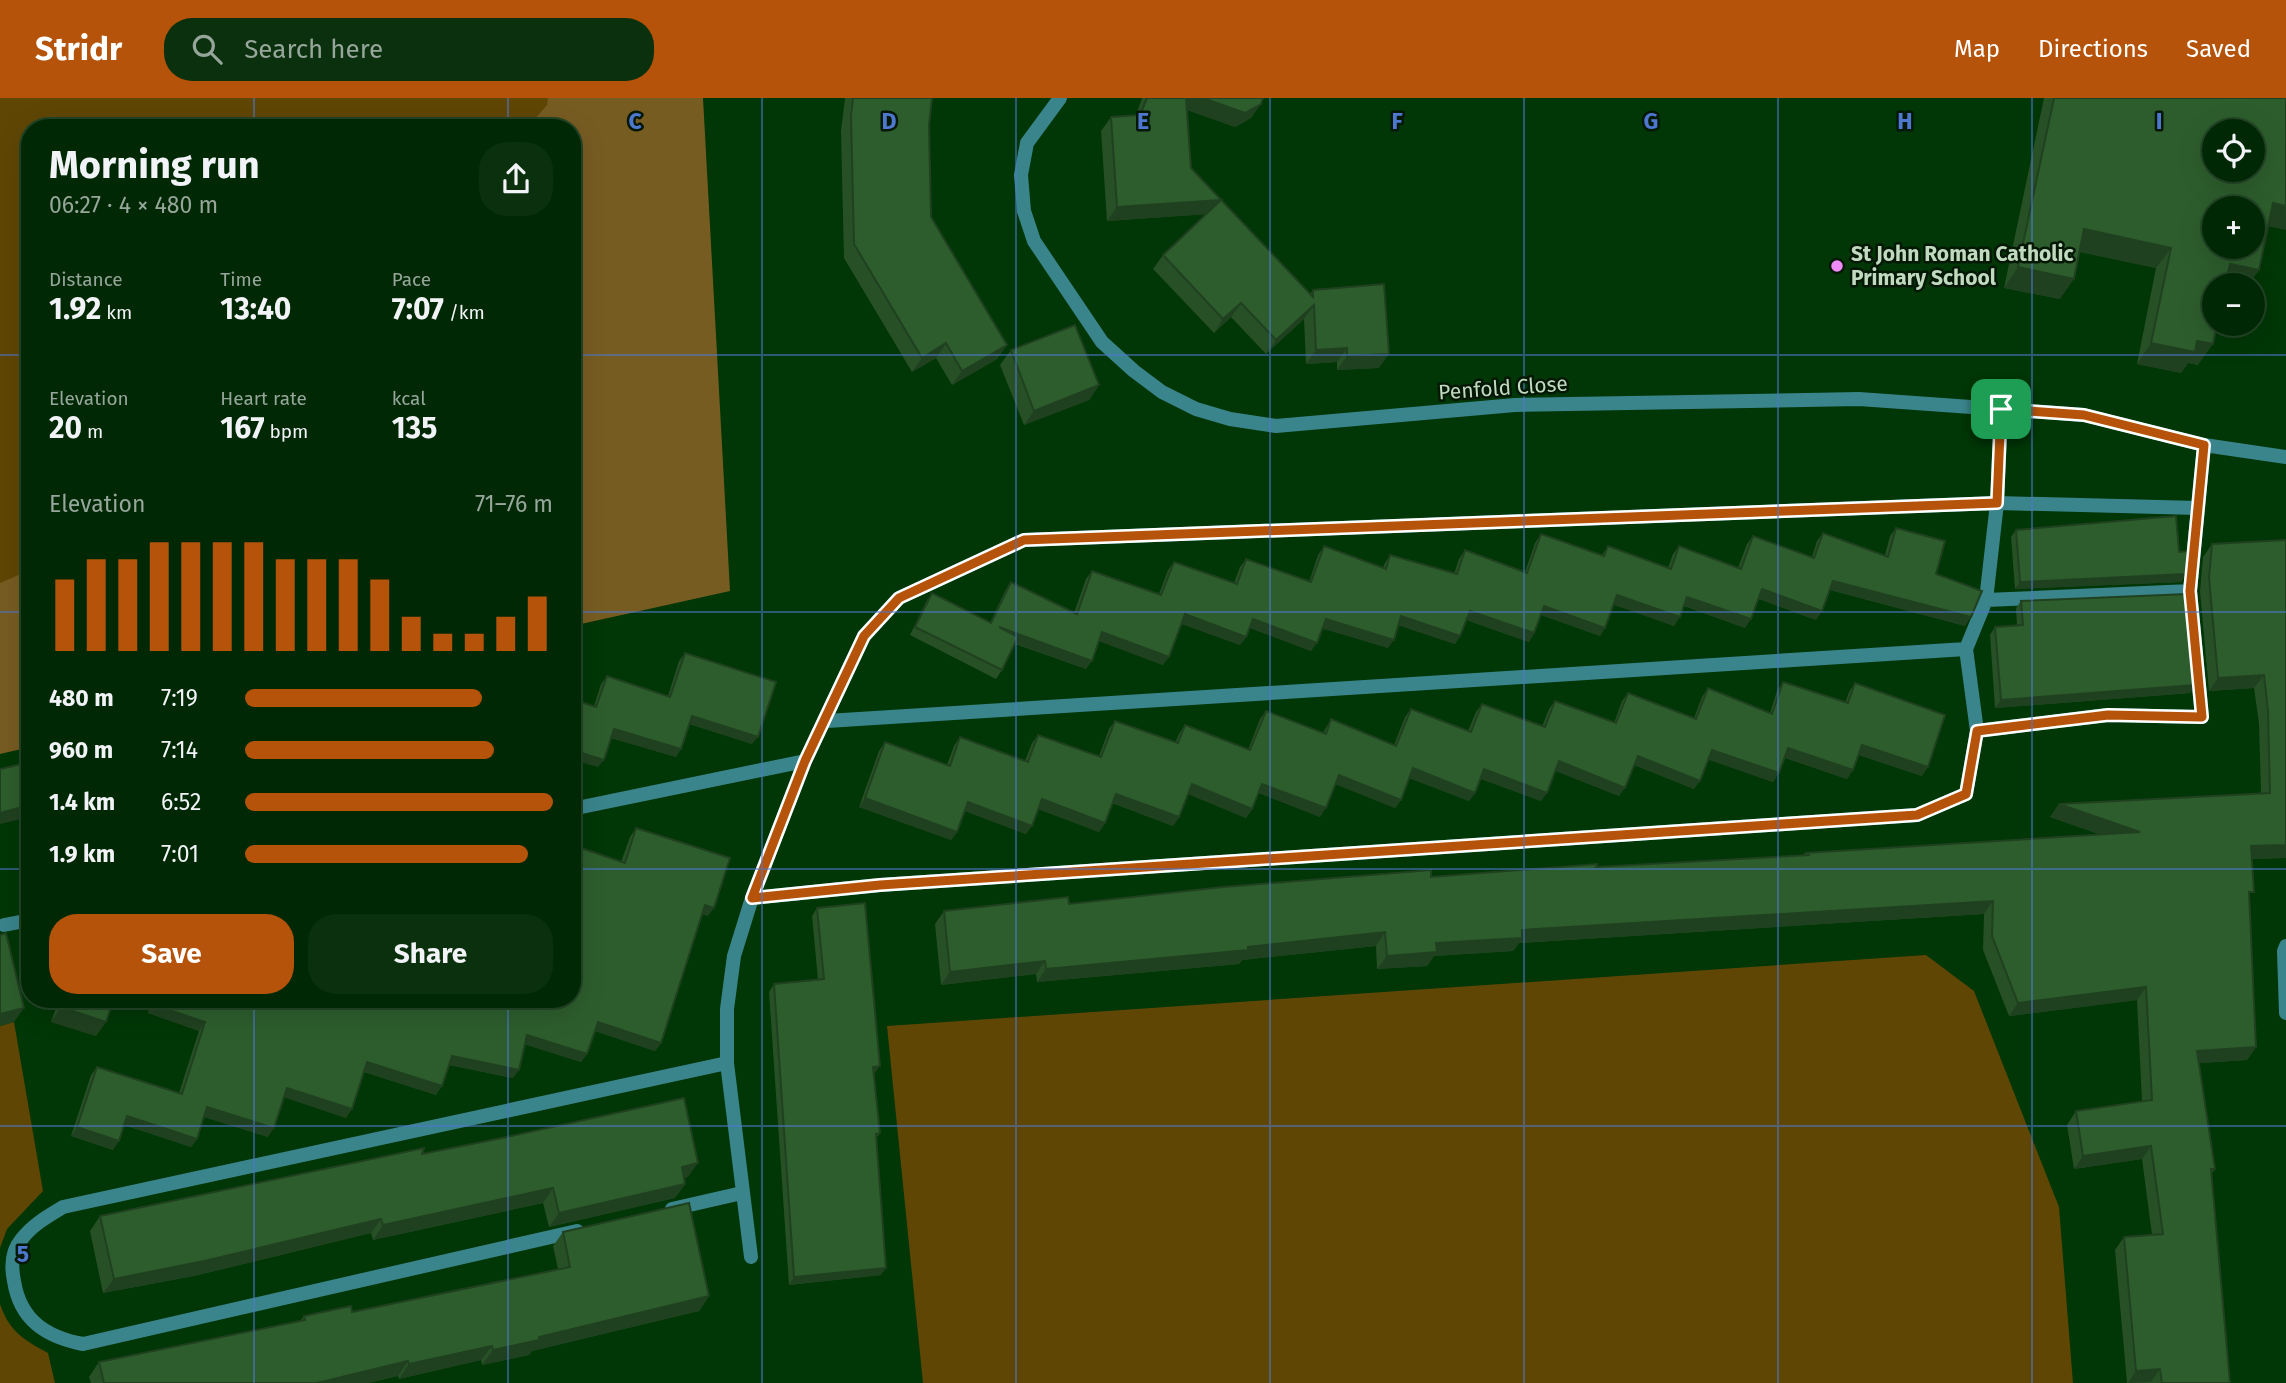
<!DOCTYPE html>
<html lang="en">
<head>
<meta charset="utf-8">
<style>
  body { margin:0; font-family:"Fira Sans",sans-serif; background:#0b300e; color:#f1f3f6; height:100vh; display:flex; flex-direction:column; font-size:26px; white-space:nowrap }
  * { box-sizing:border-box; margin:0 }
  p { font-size:23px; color:#96a69a }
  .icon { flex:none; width:38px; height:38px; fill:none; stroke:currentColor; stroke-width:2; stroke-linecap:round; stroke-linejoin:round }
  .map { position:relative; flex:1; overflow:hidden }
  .panel { position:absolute; left:21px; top:21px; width:560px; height:889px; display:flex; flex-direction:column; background:#012804; border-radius:28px; box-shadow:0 7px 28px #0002,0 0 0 2px #234426 }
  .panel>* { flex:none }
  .tools { position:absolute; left:2202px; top:21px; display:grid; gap:14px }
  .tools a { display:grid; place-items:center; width:63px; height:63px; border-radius:50%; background:#012804; box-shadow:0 7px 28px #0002,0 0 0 2px #234426; font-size:35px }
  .pin { position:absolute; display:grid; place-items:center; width:60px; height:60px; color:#fff; margin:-30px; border-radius:14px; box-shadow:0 4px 10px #0006 }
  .round { display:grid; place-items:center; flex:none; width:74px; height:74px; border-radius:28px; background:#0b300e }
  .summary { display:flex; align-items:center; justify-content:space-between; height:119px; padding:0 28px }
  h1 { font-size:38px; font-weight:700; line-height:52px }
  .figures { display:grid; grid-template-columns:repeat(3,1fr); gap:10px; height:119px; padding:7px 28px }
  .figures div { display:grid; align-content:center }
  .figures b { font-size:30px; font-weight:700 }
  .figures small { font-size:19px; font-weight:400 }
  .figures p { font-size:19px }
  .chart { height:196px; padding:14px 28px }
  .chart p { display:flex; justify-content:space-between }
  .chart svg { width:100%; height:126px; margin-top:7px; stroke:#b45309; stroke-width:6 }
  .button { display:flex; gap:14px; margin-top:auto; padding:14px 28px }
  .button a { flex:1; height:80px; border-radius:28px; background:#b45309; color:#fff; font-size:28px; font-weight:700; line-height:80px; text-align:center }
  .button a+a { background:#0b300e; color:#f1f3f6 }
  ul { padding:0 28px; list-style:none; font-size:23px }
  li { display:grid; grid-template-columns:112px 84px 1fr; align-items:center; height:52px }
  li i { height:18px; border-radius:9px; background:#b45309 }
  header { display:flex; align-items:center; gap:42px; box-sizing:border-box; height:98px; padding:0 35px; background:#b45309; color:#fff }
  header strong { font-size:33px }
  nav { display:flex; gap:38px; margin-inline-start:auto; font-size:24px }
  .search { width:490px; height:63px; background:#0b300e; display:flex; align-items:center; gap:18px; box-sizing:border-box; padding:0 24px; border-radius:28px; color:#96a69a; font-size:26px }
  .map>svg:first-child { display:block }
  .green { fill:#5f4605 }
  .forest { fill:#775c22 }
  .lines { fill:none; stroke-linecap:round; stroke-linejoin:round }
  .service { stroke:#3a848b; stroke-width:14 }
  .minor { stroke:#3a848b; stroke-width:14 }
  .wall { fill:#275027 }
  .shaded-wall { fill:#204120 }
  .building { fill:#2d5d2d; stroke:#204120; stroke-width:2; fill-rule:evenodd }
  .route-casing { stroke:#fff; stroke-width:14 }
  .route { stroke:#b45309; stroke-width:9 }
  .grid { fill:none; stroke:#4e78d0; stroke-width:2; stroke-opacity:0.55 }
  .poi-dot { fill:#ee8bf8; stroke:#051806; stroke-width:2.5 }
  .labels { text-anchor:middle; stroke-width:5; stroke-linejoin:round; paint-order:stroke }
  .poi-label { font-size:21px; font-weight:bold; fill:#c1dabf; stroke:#051806; text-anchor:start }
  .street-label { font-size:21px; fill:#c1dabf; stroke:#051806 }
  .grid-label { font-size:23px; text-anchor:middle; font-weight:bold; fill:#4e78d0; stroke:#051806; stroke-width:5; stroke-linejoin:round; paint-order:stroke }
</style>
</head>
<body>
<header>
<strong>Stridr</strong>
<div class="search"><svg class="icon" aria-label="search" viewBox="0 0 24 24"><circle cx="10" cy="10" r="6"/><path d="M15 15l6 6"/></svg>Search here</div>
<nav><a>Map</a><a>Directions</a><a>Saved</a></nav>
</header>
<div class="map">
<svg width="2286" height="1285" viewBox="0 0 2286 1285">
  <rect width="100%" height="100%" fill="#013606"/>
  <path class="green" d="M0,0H703L572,30H30V608L0,616Z
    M1926,857L1974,893L2059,1109L2073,1285H923L887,928Z
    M14,924L43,1093L7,1131L0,1150V928Z
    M0,1206C9,1233 24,1242 48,1255L55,1285H0Z"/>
  <path class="forest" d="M548,0H703L730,493L572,528V30H527L547,7Z
    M30,472V649L0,656V485Z"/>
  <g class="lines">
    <path class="service" d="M1986,502L2190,493
      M827,623L1966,551
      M1977,633L2108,617L2202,619L2190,493L2204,347
      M572,711L805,663
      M752,800L880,787L1917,717L1966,696L1977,633L1966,551L1986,502L1997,405L2001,311
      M4,827L30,822
      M672,1111L742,1095
      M577,1133L83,1246C46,1239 20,1222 14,1183C11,1168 11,1154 21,1142C32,1127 48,1118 63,1109L727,965
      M751,1159L727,965V911L734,858L752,800L805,663L864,538L899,500L1024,442L1997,405L2198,410"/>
    <path class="minor" d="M1060,0L1027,45L1021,77L1024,113L1034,143L1102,244L1134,273L1162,294L1196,311L1230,321L1276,328L1515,307L1859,301L2084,317L2204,347L2286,359
      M2286,848L2284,853L2286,915"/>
  </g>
  <path class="wall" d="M845,0H932L929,27L931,119L1007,247L997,261L952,287L936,260L912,274L844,160L841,33Z
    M1142,0H1263L1251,20L1235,29L1187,12L1191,70L1310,196L1313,192L1379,270L1337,272V264L1306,266L1304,221L1266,256L1231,219L1214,235L1153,171L1163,157L1206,116L1107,123L1101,33L1111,19L1136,17Z
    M2044,0H2286L2268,128L2259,172L2248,187H2214L2198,267L2188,265L2181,275L2137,266L2156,170L2080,154L2060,201L2004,190Z
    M1011,252L1099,287L1089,302L1024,327L1000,267Z
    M1896,430L1936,476L1965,528L1830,492L1816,522L1759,501L1745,530L1684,508L1674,528L1614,506L1605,530L1600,538L1541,517L1534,535L1529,544L1466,522L1460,538L1455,546L1398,527L1388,550L1323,530L1311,553L1250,530L1246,539L1240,547L1182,526L1163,567L1099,543L1086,571L1015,546L1002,572L996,581L910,537L926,504L932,495L990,525L1005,493L1011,484L1074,515L1086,481L1092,473L1159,496L1168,472L1174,464L1234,485L1240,469L1246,461L1309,484L1318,457L1324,448L1383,470L1385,465L1390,457L1454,476L1459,461L1465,452L1525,474L1535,445L1541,436L1602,457L1608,448L1668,470L1673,456L1679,448L1738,470L1747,446L1753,438L1812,459L1817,443L1823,435L1885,457L1890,438Z
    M2016,432L2179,454L2186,476L2181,484L2015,491L2011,439Z
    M2286,442V760L2252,761L2249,800L2256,949L2247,962L2199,965L2215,1071L2211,1076L2230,1285H2127L2115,1152L2124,1139L2152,1137L2142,1061L2074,1071L2067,1027L2076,1013L2142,1003L2137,902L2009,918L1983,852L1984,816L1519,845L1513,853L1434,858L1427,868L1377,871L1376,848L1242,862L1239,866L1037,884L1036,876L941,887L935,826L944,813L1069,806L1431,779L1803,757L1805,755L2099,736L2050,719L2059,706L2261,695L2259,626L2254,590L2209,593L2200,493L2203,459L2212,446Z
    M2021,503L2195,587L2190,595L1995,610L1990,537L1995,529L2017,528L2016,510Z
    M685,555L752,646L689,626L676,659L611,640L598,669L594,608L601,586L607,578L668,598L679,563Z
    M1783,584L1845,605L1849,594L1855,585L1922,678L1859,657L1853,672L1847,681L1785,660L1773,684L1708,661L1694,691L1634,667L1619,698L1556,673L1541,703L1481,681L1475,695L1469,703L1409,680L1401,702L1395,710L1335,686L1320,719L1259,695L1252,711L1246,720L1188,696L1179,719L1173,728L1112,705L1105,725L1099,734L1038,711L1026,736L965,713L957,734L951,742L859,709L879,653L885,644L947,667L954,648L960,639L1025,663L1032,645L1038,637L1099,658L1109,631L1115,623L1175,645L1179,636L1185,627L1248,652L1260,621L1266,613L1323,635L1331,621L1394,647L1405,619L1411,611L1468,633L1476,614L1482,606L1542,629L1549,611L1555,603L1614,625L1622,603L1628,595L1694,620L1702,599L1708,590L1770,615L1777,593Z
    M636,730L708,818L702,816L661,945L655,953L595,933L587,956L581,964L524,946L513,980L449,967L436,997L364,974L346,1020L284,999L268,1039L204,1019L197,1041L191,1049L124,1027L113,1052L71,1038L91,977L97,969L179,995L199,933L148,915L152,901H572L630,739Z
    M817,810L875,975L873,976L880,1035L876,1041L881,1177L789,1187L769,894L774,886L818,882L812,818Z
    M59,901H114L106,924L96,938L51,924Z
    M422,1056L688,1079L684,1080L685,1086L675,1100L549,1129L543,1105L373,1142L371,1135L194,1178L103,1195L90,1133L100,1118Z
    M563,1134L709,1198L699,1213L532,1253L529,1257L482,1267L481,1262L399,1281L398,1278L368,1285H91L89,1279L99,1264L300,1223L304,1218L352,1214L558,1171L553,1148Z"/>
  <path class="shaded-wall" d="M1181,0H1203L1261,6L1251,20L1235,29L1176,8Z
    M1221,102L1211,116L1107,123L1117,109Z
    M2273,105L2286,108V132L2258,126Z
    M2084,131L2171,150L2156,170L2070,152Z
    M2230,166L2259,172L2248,187H2219Z
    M2018,169L2074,181L2060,201L2004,190Z
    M1241,205L1231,219L1214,235L1223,221Z
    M1314,207L1304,221L1266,256L1276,242Z
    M2197,243L2213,246L2198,267L2188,265L2181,275L2137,266L2151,245Z
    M946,245L936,260L912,274L922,260Z
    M1007,247L997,261L952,287L962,273Z
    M1347,250L1337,264L1306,266L1316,252Z
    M1389,256L1379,270L1337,272L1347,258Z
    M1099,287L1089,302L1024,327L1034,313Z
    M2186,476L2181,484L2015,491L2020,484Z
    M1833,483L1971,519L1965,528L1827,491Z
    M1762,491L1822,513L1816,522L1756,500Z
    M1617,497L1680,519L1674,528L1611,506Z
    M1687,499L1751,521L1745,530L1682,507Z
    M1544,508L1605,530L1600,538L1539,516Z
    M1470,513L1534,535L1529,544L1464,521Z
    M1185,516L1246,539L1240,547L1179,525Z
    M1401,518L1460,538L1455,546L1395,526Z
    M1253,521L1317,545L1311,553L1247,529Z
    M1326,521L1394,542L1388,550L1320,530Z
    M999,529L1092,563L1086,571L993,537Z
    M1102,534L1169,559L1163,567L1096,542Z
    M2264,577L2254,590L2209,593L2218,580Z
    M2195,587L2190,595L1995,610L2001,602Z
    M692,618L758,639L752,646L687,625Z
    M614,631L681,651L676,659L608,639Z
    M1862,647L1928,669L1922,678L1856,656Z
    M1788,650L1853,672L1847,681L1782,659Z
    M572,652L604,662L598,669L572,662Z
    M1712,652L1779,675L1773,684L1706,661Z
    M1638,658L1700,683L1694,691L1632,666Z
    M1559,663L1625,690L1619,698L1553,672Z
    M1413,670L1475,695L1469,703L1407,679Z
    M1484,671L1547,695L1541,703L1478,680Z
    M1339,677L1401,702L1395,710L1333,685Z
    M1192,686L1252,711L1246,720L1186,695Z
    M1262,686L1326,710L1320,719L1256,694Z
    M1116,696L1179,719L1173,728L1110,704Z
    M865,700L957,734L951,742L859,709Z
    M1042,701L1105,725L1099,734L1036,710Z
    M968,704L1032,728L1026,736L962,712Z
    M2059,706L2140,734L2130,747L2050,719Z
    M30,707V719L0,726V715Z
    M2286,747V760L2242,761L2251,748Z
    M1993,803L1984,816L1519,845L1513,853L1434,858L1427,868L1377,871L1387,858L1436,845L1522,832Z
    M705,807L714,810L708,818L699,815Z
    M1385,834L1376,848L1242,862L1239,866L1037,884L1046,871Z
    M1045,863L1036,876L941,887L950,874Z
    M2146,889L2137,902L2009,918L2018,905Z
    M154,907L205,924L199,933L148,915Z
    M61,909L106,924L96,938L51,924Z
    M24,910L14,924L0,928V916Z
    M598,924L661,945L655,953L592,932Z
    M527,937L587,956L581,964L521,945Z
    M2256,949L2247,962L2188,966L2197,953Z
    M452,958L519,972L513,980L446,966Z
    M367,964L442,988L436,997L361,973Z
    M880,968L875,975L867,976L873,969Z
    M287,990L352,1011L346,1020L281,998Z
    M207,1009L274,1030L268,1039L201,1018Z
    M127,1018L197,1041L191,1049L121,1026Z
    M77,1029L119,1043L113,1052L71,1038Z
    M2151,1048L2142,1061L2074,1071L2083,1058Z
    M698,1065L688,1079L672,1083L682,1069Z
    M685,1086L675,1100L549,1129L559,1115Z
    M553,1090L543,1105L373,1142L383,1127Z
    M381,1121L371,1135L194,1178L103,1195L114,1181Z
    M886,1170L881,1177L789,1187L794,1179Z
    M709,1198L699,1213L532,1253L529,1257L482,1267L493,1252L539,1239Z
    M492,1248L481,1262L399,1281L409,1266Z
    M408,1263L398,1278L368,1285H317Z
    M2160,1271L2151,1284L2128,1285L2136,1273Z"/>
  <path class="building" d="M853,0H932L929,27L931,119L1007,247L962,273L946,245L922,260L854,146L851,18Z
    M1147,0H1186L1191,70L1313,199V192L1384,186L1389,256L1347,258V250L1316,252L1314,207L1276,242L1241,205L1223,221L1163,157L1221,102L1117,109L1111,19L1140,17Z
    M1203,0H1263L1261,6L1245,15Z
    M2054,0H2286V108L2273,105L2259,172L2230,166L2225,187H2214V226H2217L2213,246L2197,243L2195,254L2151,245L2171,150L2084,131L2074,181L2018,169ZM2214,33H2252V72H2214ZM2214,110H2252V149H2214Z
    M1075,227L1099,287L1034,313L1011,252Z
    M2176,418L2179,454L2189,453L2186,476L2020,484L2016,432Z
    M1896,430L1945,443L1936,476L1982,493L1971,519L1833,483L1822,513L1762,491L1751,521L1687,499L1680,519L1617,497L1605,530L1544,508L1534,535L1470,513L1460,538L1401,518L1394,542L1326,521L1317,545L1253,521L1246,539L1185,516L1169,559L1102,534L1092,563L999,529L1018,539L1002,572L915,529L932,495L991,525L1011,484L1077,516L1092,473L1161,497L1174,464L1237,486L1246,461L1311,484L1324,448L1386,471L1390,457L1457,476L1465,452L1527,475L1541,436L1604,458L1608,448L1671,471L1679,448L1741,471L1753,438L1814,460L1823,435L1888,459Z
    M2286,442V747L2251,748L2254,794H2249L2256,949L2197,953L2215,1071H2211L2230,1285H2162L2160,1271L2136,1273L2124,1139L2163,1136L2151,1048L2083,1058L2076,1013L2152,1002L2146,889L2018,905L1992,838L1993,803L1522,832V840L1436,845L1437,854L1387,858L1385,834L1248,849V852L1046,871L1045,863L950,874L944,813L1068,799L1069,806L1223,789L1431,772V779L1597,766L1596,769L1810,757L1805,755L2140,734L2059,706L2270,695L2268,613L2264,577L2218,580L2209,480L2212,446Z
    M2187,496L2195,587L2001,602L1995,529L2023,527L2021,503Z
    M685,555L776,584L758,639L692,618L681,651L614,631L604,662L572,652V601L596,609L607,578L670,599Z
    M1783,584L1848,605L1855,585L1945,617L1928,669L1862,647L1853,672L1788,650L1779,675L1712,652L1700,683L1638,658L1625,690L1559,663L1547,695L1484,671L1475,695L1413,670L1401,702L1339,677L1326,710L1262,686L1252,711L1192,686L1179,719L1116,696L1105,725L1042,701L1032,728L968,704L957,734L865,700L885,644L950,668L960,639L1028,664L1038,637L1101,659L1115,623L1178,645L1185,627L1250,652L1266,613L1326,636L1331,621L1396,648L1411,611L1471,634L1482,606L1545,629L1555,603L1616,625L1628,595L1696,621L1708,590L1772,616Z
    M30,664V707L0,715V671Z
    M636,730L730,760L714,810L705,807L661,945L598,924L587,956L527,937L519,972L452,958L442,988L367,964L352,1011L287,990L274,1030L207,1009L197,1041L127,1018L119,1043L77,1029L97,969L182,996L205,924L154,907L155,901H572V747L625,765Z
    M865,805L880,968L873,969L880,1035L876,1036L886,1170L794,1179L774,886L824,881L817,810Z
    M6,835L24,910L0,916V837Z
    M64,901H114L106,924L61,909Z
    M684,1000L698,1065L682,1069L685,1086L559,1115L553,1090L383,1127L381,1121L204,1163L114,1181L100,1118L424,1050L422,1056L507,1039Z
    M689,1105L709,1198L539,1239V1242L493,1252L492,1248L409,1266L408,1263L317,1285H104L99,1264L305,1222L304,1218L351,1208L352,1214L570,1169L563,1134Z"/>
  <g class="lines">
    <defs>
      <path id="route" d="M2001,311L2084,317L2204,347L2190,493L2202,619L2108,617L1977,633L1966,696L1917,717L880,787L752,800L805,663L864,538L899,500L1024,442L1997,405Z"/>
    </defs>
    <use href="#route" class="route-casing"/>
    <use href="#route" class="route"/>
  </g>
  <path class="grid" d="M254,0V30M508,0V30M762,0V1285M1016,0V1285M1270,0V1285M1524,0V1285M1778,0V1285M2032,0V1285M0,257H30M572,257H2286M0,514H30M572,514H2286M0,771H30M572,771H2286M254,901V1285M508,901V1285M0,1028H2286"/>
  <circle class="poi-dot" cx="1837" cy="168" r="7"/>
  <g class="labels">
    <g class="poi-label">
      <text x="1851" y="163">St John Roman Catholic<tspan x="1851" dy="24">Primary School</tspan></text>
    </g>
    <g class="street-label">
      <text transform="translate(1503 290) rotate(-4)" y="7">Penfold Close</text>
    </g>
  </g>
  <g class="grid-label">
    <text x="635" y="31">C</text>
    <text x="889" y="31">D</text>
    <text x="1143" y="31">E</text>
    <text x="1397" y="31">F</text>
    <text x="1651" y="31">G</text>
    <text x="1905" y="31">H</text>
    <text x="2159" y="31">I</text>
    <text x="23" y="1164">5</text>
  </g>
</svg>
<div class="tools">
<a><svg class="icon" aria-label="locate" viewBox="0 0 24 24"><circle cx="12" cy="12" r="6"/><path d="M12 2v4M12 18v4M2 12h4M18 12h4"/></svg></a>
<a>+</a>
<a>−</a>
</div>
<div class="pin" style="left:2001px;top:311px;background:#1e9e55"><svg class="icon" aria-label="arrive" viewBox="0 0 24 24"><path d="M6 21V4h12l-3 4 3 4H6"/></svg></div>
<section class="panel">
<div class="summary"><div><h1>Morning run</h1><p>06:27 · 4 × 480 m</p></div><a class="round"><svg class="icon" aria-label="share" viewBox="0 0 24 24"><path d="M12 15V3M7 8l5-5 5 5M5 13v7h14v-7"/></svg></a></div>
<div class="figures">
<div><p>Distance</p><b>1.92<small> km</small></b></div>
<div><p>Time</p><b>13:40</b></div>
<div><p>Pace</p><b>7:07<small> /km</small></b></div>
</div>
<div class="figures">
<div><p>Elevation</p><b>20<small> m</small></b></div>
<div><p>Heart rate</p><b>167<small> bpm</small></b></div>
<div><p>kcal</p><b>135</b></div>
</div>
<div class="chart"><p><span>Elevation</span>71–76 m</p>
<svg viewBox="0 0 160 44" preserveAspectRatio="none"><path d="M5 44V19M15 44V12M25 44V12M35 44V6M45 44V6M55 44V6M65 44V6M75 44V12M85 44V12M95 44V12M105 44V19M115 44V32M125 44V38M135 44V38M145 44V32M155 44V25"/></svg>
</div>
<ul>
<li><b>480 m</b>7:19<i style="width:77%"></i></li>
<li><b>960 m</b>7:14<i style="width:81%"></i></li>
<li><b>1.4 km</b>6:52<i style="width:100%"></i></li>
<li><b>1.9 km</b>7:01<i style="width:92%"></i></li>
</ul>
<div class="button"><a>Save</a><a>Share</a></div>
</section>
</div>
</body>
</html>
